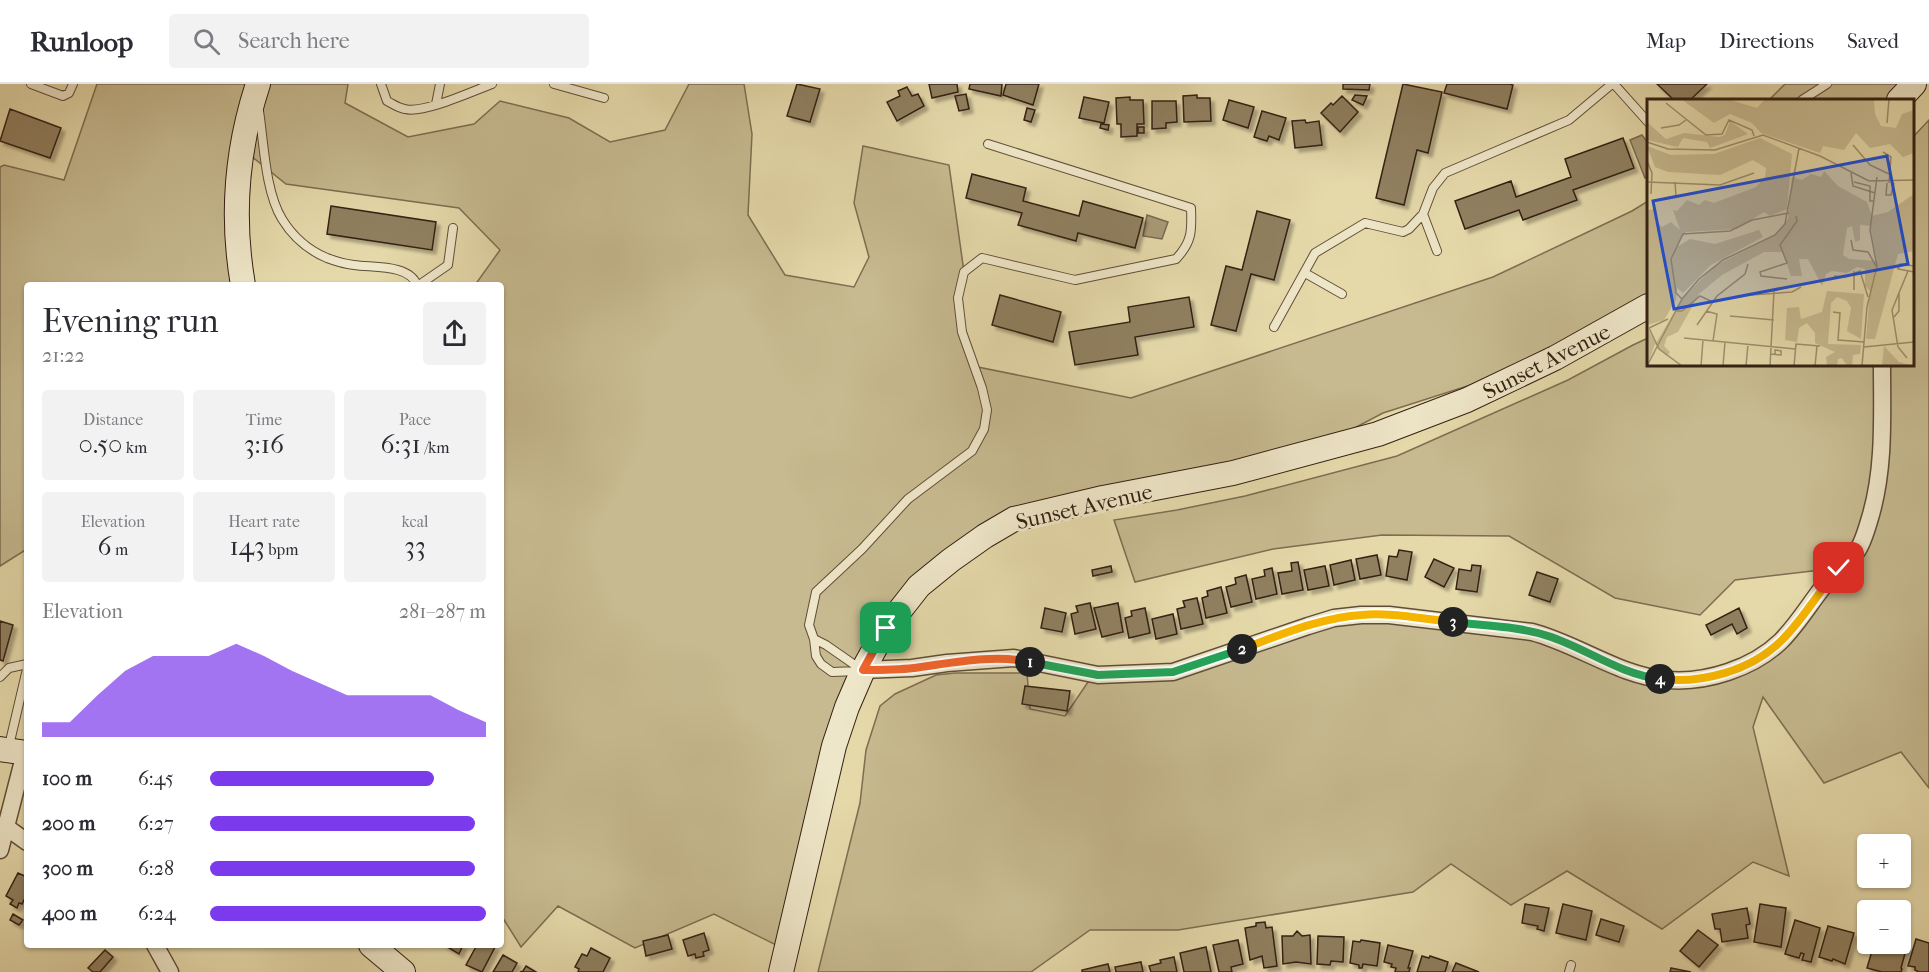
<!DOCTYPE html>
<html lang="en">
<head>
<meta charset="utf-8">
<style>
  body { margin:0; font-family:"IM FELL French Canon",serif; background:#f2f2f3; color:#2b2b33; height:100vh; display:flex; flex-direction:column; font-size:22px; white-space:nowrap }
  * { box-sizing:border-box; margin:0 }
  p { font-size:20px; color:#7c7c81 }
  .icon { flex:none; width:33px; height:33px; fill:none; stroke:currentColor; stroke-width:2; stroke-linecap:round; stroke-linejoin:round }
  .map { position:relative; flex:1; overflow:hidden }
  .details { position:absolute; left:24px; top:198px; width:480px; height:666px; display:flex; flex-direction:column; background:#fff; border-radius:6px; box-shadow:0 2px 4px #0004 }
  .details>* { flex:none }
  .buttons { position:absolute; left:1857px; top:750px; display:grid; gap:12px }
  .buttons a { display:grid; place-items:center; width:54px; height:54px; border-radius:6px; background:#fff; box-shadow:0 2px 4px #0004; font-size:30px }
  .pin { position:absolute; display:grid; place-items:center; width:51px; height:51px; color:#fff; margin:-26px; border-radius:12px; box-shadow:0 3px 9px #0006 }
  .km { position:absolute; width:30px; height:30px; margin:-15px; border-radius:50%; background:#222; color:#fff; font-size:16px; line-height:30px; text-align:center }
  .round { display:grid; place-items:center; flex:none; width:63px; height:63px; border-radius:6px; background:#f2f2f3 }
  .head { display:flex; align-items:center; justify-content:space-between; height:102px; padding:0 18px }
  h1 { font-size:33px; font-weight:600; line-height:45px }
  .figures { display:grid; grid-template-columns:repeat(3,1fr); gap:9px; height:102px; padding:6px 18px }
  .figures div { display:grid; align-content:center; border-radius:6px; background:#f2f2f3; text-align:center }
  .figures b { font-size:26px; font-weight:600 }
  .figures small { font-size:16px; font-weight:400 }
  .figures p { font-size:16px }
  .chart { height:168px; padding:12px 18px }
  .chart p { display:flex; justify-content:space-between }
  .chart svg { width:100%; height:108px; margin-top:6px; fill:#7c3aed; opacity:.7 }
  ul { padding:0 18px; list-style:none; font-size:20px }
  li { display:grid; grid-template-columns:96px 72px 1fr; align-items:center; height:45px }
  li i { height:15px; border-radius:8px; background:#7c3aed }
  header { display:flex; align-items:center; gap:36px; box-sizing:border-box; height:84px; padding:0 30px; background:#fff; border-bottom:2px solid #e1e1e2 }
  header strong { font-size:28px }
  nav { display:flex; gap:33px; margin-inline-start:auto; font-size:21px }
  .search { width:420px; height:54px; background:#f2f2f3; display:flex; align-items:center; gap:15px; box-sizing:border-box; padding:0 21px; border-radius:6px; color:#7c7c81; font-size:22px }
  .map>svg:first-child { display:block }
  .green { fill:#c7ba90; stroke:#7e6d51; stroke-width:1.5 }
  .water { fill:#a99a76; stroke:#7a694e; stroke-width:1.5 }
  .building { fill:#908061; stroke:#342012; stroke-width:1.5; filter:url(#shadow) }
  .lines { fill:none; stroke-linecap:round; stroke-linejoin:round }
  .lane-casing { stroke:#604e38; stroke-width:10 }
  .street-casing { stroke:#604e38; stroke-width:19 }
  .secondary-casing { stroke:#342012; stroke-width:26 }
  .lane { stroke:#eee6c8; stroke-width:8 }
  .street { stroke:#eee6c8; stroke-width:16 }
  .secondary { stroke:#eee6c8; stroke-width:24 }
  .split-1-casing { stroke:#fff; stroke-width:12 }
  .split-2-casing { stroke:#fff; stroke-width:12 }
  .split-3-casing { stroke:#fff; stroke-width:12 }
  .split-4-casing { stroke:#fff; stroke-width:12 }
  .split-5-casing { stroke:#fff; stroke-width:12 }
  .split-1 { stroke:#f0652b; stroke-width:8 }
  .split-2 { stroke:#22a559; stroke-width:8 }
  .split-3 { stroke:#f5b400; stroke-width:8 }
  .split-4 { stroke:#22a559; stroke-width:8 }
  .split-5 { stroke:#f5b400; stroke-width:8 }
  .labels { text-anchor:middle; stroke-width:6; stroke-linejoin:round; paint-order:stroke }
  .street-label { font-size:22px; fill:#342012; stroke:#eee6c8 }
  .inset-road { fill:none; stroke:#9e8f6d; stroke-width:1.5 }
  .view { fill:#1d4ed8; fill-opacity:0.15; stroke:#1d4ed8; stroke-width:3 }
  .inset-edge { fill:none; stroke:#342012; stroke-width:3 }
</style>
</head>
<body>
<header>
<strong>Runloop</strong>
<div class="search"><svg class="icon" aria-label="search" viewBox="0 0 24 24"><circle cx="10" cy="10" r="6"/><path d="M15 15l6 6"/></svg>Search here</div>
<nav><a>Map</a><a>Directions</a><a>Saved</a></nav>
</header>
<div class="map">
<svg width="1929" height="888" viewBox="0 0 1929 888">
  <defs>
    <filter id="shadow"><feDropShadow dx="4" dy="4" stdDeviation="1.5" flood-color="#0004"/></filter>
  </defs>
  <rect width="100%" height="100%" fill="#e5d9aa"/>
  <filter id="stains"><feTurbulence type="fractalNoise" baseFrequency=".00333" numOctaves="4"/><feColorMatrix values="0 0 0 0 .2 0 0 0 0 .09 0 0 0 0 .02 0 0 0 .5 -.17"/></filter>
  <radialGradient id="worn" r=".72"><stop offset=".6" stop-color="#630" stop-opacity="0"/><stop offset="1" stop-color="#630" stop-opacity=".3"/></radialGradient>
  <path class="green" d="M97,0H348L345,19L408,53L474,40L500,17L569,34L610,58L665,46L689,0H744L752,50L748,131L785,191L854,203L869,173L854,119L863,62L949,81L964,188L958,214L973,282L1131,314L1493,193L1632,127L1648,117V222L1555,274L1383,329L1303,371L1014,435L951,476L863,586L786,866L714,830L635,864L558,822L521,863L501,831V201H475L500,166L459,124L286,100L241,64L243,201H27V465L0,482V83L4,81L64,96Z
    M1785,0H1914L1899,16H1769Z
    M1929,36V704L1901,668L1824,699L1763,613L1753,643L1789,792L1753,778L1662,845L1567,787L1511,821L1451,780L1413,808L1178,846H1090L1031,888H818L860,719L866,666L880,622L895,610L936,591L955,589H1027L1030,625L1065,632L1088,598L1126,591L1173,588L1334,534L1532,548L1670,596L1759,573L1838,484L1735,496L1700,531L1615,514L1509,452L1382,451L1273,465L1135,498L1114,436L1177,426L1245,412L1397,372L1568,296L1633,261L1648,254V280H1912L1913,53Z"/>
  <path class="water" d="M1642,51L1648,59V93L1645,94L1630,56Z
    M1147,131L1168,138L1162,155L1143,152Z"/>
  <path class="building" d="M797,0L820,5L810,38L787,32Z
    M929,0H957L958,8L932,14Z
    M970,0H1002L1001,12L969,5Z
    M1006,0H1039L1033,21L1003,11Z
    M1343,0H1370L1369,6L1343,5Z
    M1403,0L1442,8L1428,69L1417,66L1404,121L1376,114Z
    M1447,0H1509L1513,1L1507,25L1444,9Z
    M1657,0H1707L1690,16H1674Z
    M907,3L912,12L918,10L924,22L897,37L887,18L900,12L898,7Z
    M966,10L969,25L959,27L955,12Z
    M1197,11V14H1210L1211,37L1184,38L1183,12Z
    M1355,11L1367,12L1363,21L1352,16Z
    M1342,12L1358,28L1340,48L1321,29L1331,19L1333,21Z
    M1084,13L1109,18L1104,39L1079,34Z
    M1130,13V16H1143L1144,40H1137V52L1121,53V40H1117L1116,14Z
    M1229,16L1254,23L1248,44L1223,36Z
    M1152,17H1176L1177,38L1166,39V44L1152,45Z
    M1027,24L1035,26L1031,38L1024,36Z
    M10,25L61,44L50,74L0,57Z
    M1262,27L1286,34L1279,56L1269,52L1267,57L1254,53Z
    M1305,36L1306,39L1319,37L1322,61L1295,64L1292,37Z
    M1101,40L1109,41L1108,46L1100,44Z
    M1138,43H1144V49H1138Z
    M1623,54L1634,84L1573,106L1577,116L1523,136L1519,126L1465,145L1455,117L1511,97L1516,113L1571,93L1565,75Z
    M972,90L1026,104L1023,117L1079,132L1083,117L1143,134L1135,164L1078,149L1076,157L1018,141L1022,129L966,114Z
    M331,122L436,138L432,166L327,150Z
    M1257,127L1290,136L1274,196L1251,190L1236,247L1211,241L1226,182L1242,186Z
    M1000,211L1061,228L1053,258L992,241Z
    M1189,213L1194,243L1135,253L1138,271L1075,281L1069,248L1130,238L1128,223Z
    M1399,466L1412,468L1407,496L1386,492L1389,472L1397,473Z
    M1377,471L1381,491L1360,495L1356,475Z
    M1434,475L1454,484L1444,503L1425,493Z
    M1351,476L1355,496L1334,501L1330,481Z
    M1298,478L1303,506L1282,510L1278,489L1292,487L1291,479Z
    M1472,481L1481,482L1477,508L1456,505L1459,485L1471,487Z
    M1111,482L1112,488L1093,492L1092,486Z
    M1325,482L1329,502L1308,506L1304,486Z
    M1272,484L1277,510L1256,515L1252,495L1265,492L1264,486Z
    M1537,488L1558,495L1550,518L1529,511Z
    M1246,491L1252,518L1231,523L1226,503L1236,500L1235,494Z
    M1221,503L1227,529L1206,534L1202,514L1208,512L1207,507Z
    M1197,514L1203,540L1181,545L1177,525L1185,523L1183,517Z
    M1090,519L1096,545L1075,550L1071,530L1078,528L1076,522Z
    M1118,519L1123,548L1102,553L1094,524Z
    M1045,524L1066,529L1062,548L1041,544Z
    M1145,524L1150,549L1129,554L1125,534L1132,532L1131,527Z
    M1739,524L1747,544L1737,550L1732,540L1711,551L1706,541Z
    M1173,530L1177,550L1156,555L1152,535Z
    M0,537L13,541L3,577L0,576Z
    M1025,602L1070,607L1067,627L1022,620Z
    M18,789L27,793V810L22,820L19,819L17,824L10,820L13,816L6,812Z
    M1525,820L1549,824L1544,847L1537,845L1538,842L1522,839Z
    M1563,820L1592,827L1586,856L1556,849Z
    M1760,820L1786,824L1781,863L1754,858Z
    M1747,824L1750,840L1746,841L1748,854L1722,858L1720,845H1715L1712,830Z
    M13,830L23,836L19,841L10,836Z
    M1601,835L1624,842L1619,858L1596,851Z
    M1795,836L1820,844L1811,878L1802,876L1804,870L1801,869L1799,874L1785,870Z
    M1265,838L1266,844L1272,843L1277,882L1264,884L1262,872L1250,876L1245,844L1256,842V839Z
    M1828,842L1854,849L1845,880L1833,875L1832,877L1819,873Z
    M1698,846L1718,861L1699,883L1680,867Z
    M1297,847L1302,852L1310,851L1311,880L1296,878L1283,880L1282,852H1293Z
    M704,849L709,866L703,868L704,872L696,874L695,870L688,872L683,856Z
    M668,851L672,865L646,872L643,857Z
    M1318,852L1344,853L1343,878L1331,877L1330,881L1317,880Z
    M1916,855L1929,859V888H1919L1915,886V883L1908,882Z
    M1238,856L1243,880L1231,883L1232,888H1219L1213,861Z
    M1361,856L1380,859L1377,882L1363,880L1362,884H1359V881L1350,879L1353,857L1360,858Z
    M1874,860H1899L1907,862L1901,884L1902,885L1901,888H1882L1867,884Z
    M444,861H463L459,870Z
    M477,861L495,863L482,888L466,881Z
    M1388,861L1413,867L1408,884H1410L1409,888H1395L1396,884L1391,883L1392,880L1384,878Z
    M1206,863L1211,888H1184L1180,869Z
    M591,864L610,874L603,888H578L579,885L575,883L582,870L587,872Z
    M105,866L113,873L100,888H93L88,884Z
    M503,871L517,879L512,888H493Z
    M1422,872L1429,874L1430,872L1448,878L1445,888H1417Z
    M1174,873L1177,888H1151L1149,882L1161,879L1160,876Z
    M1141,878L1143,888H1116L1115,883Z
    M1456,879L1479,888H1452Z
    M1108,880L1110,888H1082V886Z
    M526,882L536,888H520L523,887Z
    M1671,884L1691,888H1670Z"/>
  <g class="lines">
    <defs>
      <path id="lane" d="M31,0L63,12L69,9L73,0
        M381,0L387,17C393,20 398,24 405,25C423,30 473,7 492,0
        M554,0L604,14
        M1614,0L1648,38
        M1802,16L1827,0
        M436,20L440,0
        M259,27C264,59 265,107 282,135C293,153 308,166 327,174C335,177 345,180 354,181C373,184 409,180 417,201
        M1423,130L1437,167
        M1305,189L1342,210
        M419,201L448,181L453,144
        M1274,243L1315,169L1365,139L1403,148L1409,145L1423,130L1433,104L1445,89L1569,36L1612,0
        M814,555L826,561L862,586
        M859,587L832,588L821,580L816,572L814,555L809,541L816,508L862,465L908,415L972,367L984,345L987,326L982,304L962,248L958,214L964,188L982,174L1075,196L1176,175C1192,158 1192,147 1191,124L988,60
        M0,593L9,584L27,580
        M8,666L27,585
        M1569,888L1571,881"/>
      <path id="street" d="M863,586L912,584L947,579L1014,574L1098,591L1173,588L1308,542L1334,534L1361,531H1389L1532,548C1578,560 1619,592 1668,596C1707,599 1753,584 1781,557C1797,541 1809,521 1823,503C1828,496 1834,489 1840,482C1846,477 1853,473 1857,467C1863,459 1867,444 1870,434C1885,384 1882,332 1882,280
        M6,743L27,758
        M0,766L25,669
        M155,861L170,888"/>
      <path id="secondary" d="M1899,16L1914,0
        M243,201C231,132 236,67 258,0
        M0,665L27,669
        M371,861L403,888
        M781,888L834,662L847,623L863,586L886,544L919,502L951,476L985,452L1014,435L1103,414L1233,389L1378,350L1467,316L1555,274L1648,222"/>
    </defs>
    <use href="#lane" class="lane-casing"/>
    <use href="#street" class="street-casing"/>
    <use href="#secondary" class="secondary-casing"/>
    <use href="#lane" class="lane"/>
    <use href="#street" class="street"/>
    <use href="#secondary" class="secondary"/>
  </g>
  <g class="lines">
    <defs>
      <path id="split-1" d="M886,544L863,586C880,586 897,586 914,584C952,579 993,570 1030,578"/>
      <path id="split-2" d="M1030,578L1098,591L1173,588L1242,565"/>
      <path id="split-3" d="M1242,565C1280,551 1319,534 1361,531C1391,528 1422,535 1453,538"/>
      <path id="split-4" d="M1453,538C1484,542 1518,542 1548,552C1586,564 1619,590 1660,595"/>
      <path id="split-5" d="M1660,595C1701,600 1750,587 1781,557C1803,536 1819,507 1839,484"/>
    </defs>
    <use href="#split-1" class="split-1-casing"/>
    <use href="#split-2" class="split-2-casing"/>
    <use href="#split-3" class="split-3-casing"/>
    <use href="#split-4" class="split-4-casing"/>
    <use href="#split-5" class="split-5-casing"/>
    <use href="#split-1" class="split-1"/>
    <use href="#split-2" class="split-2"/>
    <use href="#split-3" class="split-3"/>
    <use href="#split-4" class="split-4"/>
    <use href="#split-5" class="split-5"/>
  </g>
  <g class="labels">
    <g class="street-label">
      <text transform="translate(1546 277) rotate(-27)" y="8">Sunset Avenue</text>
      <text transform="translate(1084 422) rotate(-13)" y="8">Sunset Avenue</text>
    </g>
  </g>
  <g transform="translate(1647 15)">
    <rect width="267" height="267" fill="#e5d9aa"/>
    <path d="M34,0H80L110,9L118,0H227L228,15L234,27L249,29L255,15L267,11V54L256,58L243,45L223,49L209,34L197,51L176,47L173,54L114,34L105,24L83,15L67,24ZM83,22L101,35L63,49L60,43L36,39L31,48L0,41V23L19,40L37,34L72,38L78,36ZM113,39L145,55L140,110L123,117L117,113L90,130L39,133L28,149L43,140L68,145L112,131L116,138L64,166L36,194L30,189L29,201L17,221L0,226V111L8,110V122L15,128L24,123L33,131L26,111L30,112L40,101L52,106L58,101L67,104L109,88L118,78L119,69L106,61L73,76L21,73L8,68L0,47L24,56L67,55ZM177,72L191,87L220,103L225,117L241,113L267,95V152L251,155L228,240H219L223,192L218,187V170L210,168L200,174L185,172L179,175L175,187L161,160H152L155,177H144L136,153H117L75,176L52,195L31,233L20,238L17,247L23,253L20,257L8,245L0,267V229L9,244L35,200L66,168L128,136L141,120L145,78L155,81L164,75L174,78ZM213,126L223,127L230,162L202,160L196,156L200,129L205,127L208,143L213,141ZM180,192L217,195L214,240L200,232L204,209L200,202L190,198L184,204L181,245L214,246L213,255L206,256L205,267H200L195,259L191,260L190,267H180L179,258L188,253L168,244V234L160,224L152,229L150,243L138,241L140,209L152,208L154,220L175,213ZM237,247L252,263L267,267H235Z" fill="#c7ba90" fill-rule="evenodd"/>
    <path class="inset-road" d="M19,4L59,36L75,35L82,21L105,31L107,37M240,24L242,0M14,29L32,26L39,21M0,43L21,50L68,51L116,36L173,57L222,82L267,81M206,46L223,66L242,75M236,53L244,58L242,84M0,62L5,74L4,95M204,74L206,87L228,94M0,83L73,86L107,74M207,83L223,87V102H227M240,84L239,96H244L247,84M18,99L29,97L28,83M204,141L206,151L221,153L229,167M267,167L253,165L251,170L267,173M187,177L198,178L213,172L221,198M140,180L114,177L113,173L140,164L133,146L150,122L149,117M207,191V172M104,196L145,193L154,188M35,200L29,194L24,160L36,135L83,132L105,121L142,114M28,212H35L53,197L66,203M59,212L70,215L66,242M186,213L193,214L191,241L217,243M83,217L127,221M247,218L252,212V193M50,226L70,197L98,175L101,165M2,229L12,250L35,267M2,229L21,220M37,239L148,250M217,248L267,243M124,255L134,256V252L128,251V256M260,259L251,248L245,211L261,172M0,267L35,200L52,180L76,161L128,136L138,125L152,49M54,267L56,241M76,267L78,243M99,267L101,245M123,267L127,192M147,267L149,245L173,247M168,267L170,247M215,267L220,208L230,167L223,131L230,78"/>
    <path class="view" d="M240,57L261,165L27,210L6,102Z"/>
    <rect width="267" height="267" class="inset-edge"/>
  </g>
  <rect width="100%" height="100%" filter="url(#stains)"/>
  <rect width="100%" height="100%" fill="url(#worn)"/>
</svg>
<div class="buttons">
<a>+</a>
<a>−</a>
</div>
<div class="pin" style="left:886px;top:544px;background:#1e9e55"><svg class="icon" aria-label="arrive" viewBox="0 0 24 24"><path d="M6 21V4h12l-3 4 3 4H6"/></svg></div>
<div class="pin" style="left:1839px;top:484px;background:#d93025"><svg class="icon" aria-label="check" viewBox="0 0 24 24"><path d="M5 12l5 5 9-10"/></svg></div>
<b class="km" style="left:1030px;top:578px">1</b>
<b class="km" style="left:1242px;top:565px">2</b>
<b class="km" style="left:1453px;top:538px">3</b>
<b class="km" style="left:1660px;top:595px">4</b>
<section class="details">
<div class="head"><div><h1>Evening run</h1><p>21:22</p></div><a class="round"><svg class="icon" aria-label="share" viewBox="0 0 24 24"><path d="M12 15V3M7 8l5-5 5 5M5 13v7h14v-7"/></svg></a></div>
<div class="figures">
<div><p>Distance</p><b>0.50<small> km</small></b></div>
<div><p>Time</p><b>3:16</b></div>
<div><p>Pace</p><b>6:31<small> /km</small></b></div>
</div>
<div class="figures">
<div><p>Elevation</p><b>6<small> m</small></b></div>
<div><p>Heart rate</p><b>143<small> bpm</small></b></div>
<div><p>kcal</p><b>33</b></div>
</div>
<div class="chart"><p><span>Elevation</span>281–287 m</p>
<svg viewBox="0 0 160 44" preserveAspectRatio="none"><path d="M0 44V38L10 38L20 27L30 17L40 11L50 11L60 11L70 6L80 11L90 17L100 22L110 27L120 27L130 27L140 27L150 33L160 38V44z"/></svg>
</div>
<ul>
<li><b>100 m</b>6:45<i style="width:81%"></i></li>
<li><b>200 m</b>6:27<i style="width:96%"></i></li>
<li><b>300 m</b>6:28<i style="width:96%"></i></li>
<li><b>400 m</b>6:24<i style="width:100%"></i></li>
</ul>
</section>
</div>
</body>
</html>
